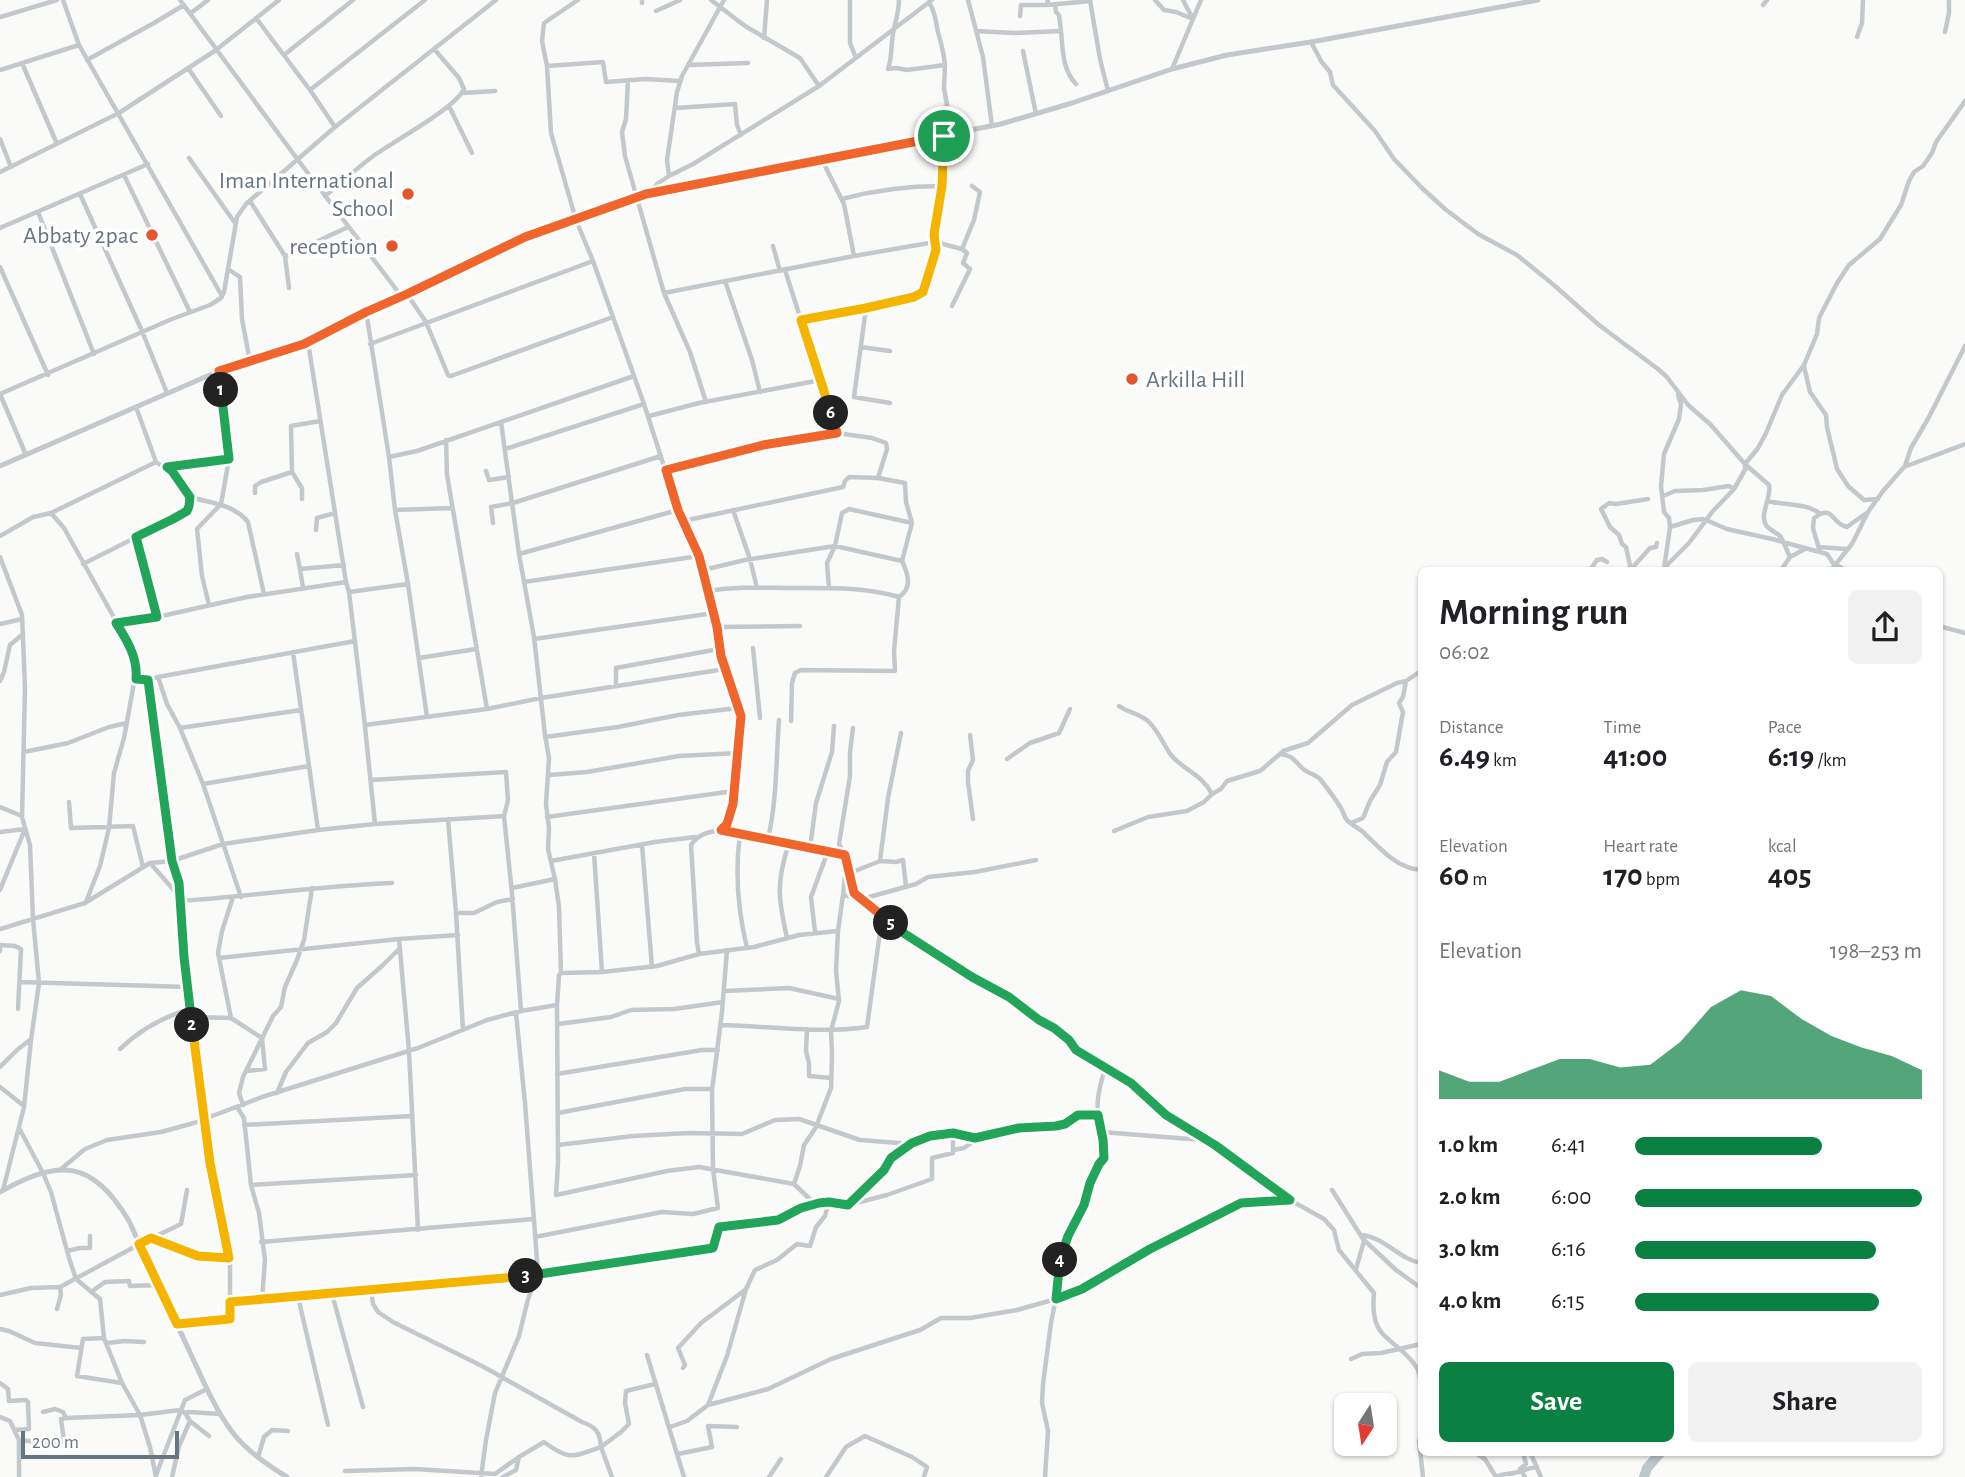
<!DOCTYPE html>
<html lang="en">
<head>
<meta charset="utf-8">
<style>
  body { margin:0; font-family:"Alegreya Sans",sans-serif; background:#f2f2f2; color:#202124; height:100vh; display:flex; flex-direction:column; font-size:26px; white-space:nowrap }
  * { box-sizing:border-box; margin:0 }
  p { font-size:23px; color:#757577 }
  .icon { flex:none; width:38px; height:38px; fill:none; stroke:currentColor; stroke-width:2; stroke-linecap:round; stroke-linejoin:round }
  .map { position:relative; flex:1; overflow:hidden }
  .details { position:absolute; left:1418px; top:567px; width:525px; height:889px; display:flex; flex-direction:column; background:#fff; border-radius:10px; box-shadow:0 2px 5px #0004 }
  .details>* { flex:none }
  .needle { width:46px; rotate:192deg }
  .controls { position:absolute; left:1334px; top:1393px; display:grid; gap:14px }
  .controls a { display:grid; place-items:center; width:63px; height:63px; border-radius:10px; background:#fff; box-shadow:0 2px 5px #0004; font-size:35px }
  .scale { position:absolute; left:21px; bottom:18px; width:158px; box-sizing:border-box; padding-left:7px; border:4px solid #657683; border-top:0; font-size:19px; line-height:24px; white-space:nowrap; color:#657683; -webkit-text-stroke:5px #fff; paint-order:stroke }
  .pin { position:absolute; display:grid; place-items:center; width:60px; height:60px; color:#fff; margin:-30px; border:4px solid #fff; border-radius:50%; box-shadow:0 2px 7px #0007 }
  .km { position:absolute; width:35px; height:35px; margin:-18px; border-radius:50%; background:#222; color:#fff; font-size:19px; line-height:35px; text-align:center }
  .round { display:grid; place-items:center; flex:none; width:74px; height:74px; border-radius:10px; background:#f2f2f2 }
  .headline { display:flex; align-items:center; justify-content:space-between; height:119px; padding:0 21px }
  h1 { font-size:38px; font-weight:700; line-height:52px }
  .metrics { display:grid; grid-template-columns:repeat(3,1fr); gap:10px; height:119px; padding:7px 21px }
  .metrics div { display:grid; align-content:center }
  .metrics b { font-size:30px; font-weight:700 }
  .metrics small { font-size:19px; font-weight:400 }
  .metrics p { font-size:19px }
  .chart { height:196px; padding:14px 21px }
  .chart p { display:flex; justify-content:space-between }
  .chart svg { width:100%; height:126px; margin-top:7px; fill:#0b8043; opacity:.7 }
  .button { display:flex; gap:14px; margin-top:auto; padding:14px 21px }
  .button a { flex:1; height:80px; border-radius:10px; background:#0b8043; color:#fff; font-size:28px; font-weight:700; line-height:80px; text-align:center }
  .button a+a { background:#f2f2f2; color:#202124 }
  ul { padding:0 21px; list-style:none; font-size:23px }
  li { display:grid; grid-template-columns:112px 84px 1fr; align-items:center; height:52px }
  li i { height:18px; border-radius:9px; background:#0b8043 }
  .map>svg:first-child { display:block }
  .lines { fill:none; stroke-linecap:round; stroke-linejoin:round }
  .river { stroke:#bbc7cb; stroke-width:10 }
  .minor { stroke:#c3c8cc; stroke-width:4.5 }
  .tertiary { stroke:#c3c8cc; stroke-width:5 }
  .split-1-casing { stroke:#fff; stroke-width:14 }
  .split-2-casing { stroke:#fff; stroke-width:14 }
  .split-3-casing { stroke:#fff; stroke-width:14 }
  .split-4-casing { stroke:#fff; stroke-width:14 }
  .split-5-casing { stroke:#fff; stroke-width:14 }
  .split-6-casing { stroke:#fff; stroke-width:14 }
  .split-7-casing { stroke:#fff; stroke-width:14 }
  .split-1 { stroke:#f0652b; stroke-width:9 }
  .split-2 { stroke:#22a559; stroke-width:9 }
  .split-3 { stroke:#f5b400; stroke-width:9 }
  .split-4 { stroke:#22a559; stroke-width:9 }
  .split-5 { stroke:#22a559; stroke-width:9 }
  .split-6 { stroke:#f0652b; stroke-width:9 }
  .split-7 { stroke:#f5b400; stroke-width:9 }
  .poi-dot { fill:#e4572e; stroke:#fff; stroke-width:2.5 }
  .labels { text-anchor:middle; stroke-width:7; stroke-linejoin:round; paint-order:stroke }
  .poi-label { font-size:24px; fill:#657683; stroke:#fff; text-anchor:end }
</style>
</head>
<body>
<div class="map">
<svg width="1965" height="1477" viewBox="0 0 1965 1477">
  <rect width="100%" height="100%" fill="#fafaf8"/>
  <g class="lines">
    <path class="river" d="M1644,1477L1647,1468L1661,1452"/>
    <path class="minor" d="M63,0L79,45L222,296
      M180,0L298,160L402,297
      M711,0L745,26L800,58L819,86
      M850,0V43L856,58
      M899,0C899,12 895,22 893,34C891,45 892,59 888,69L896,68L907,70L945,65L944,88L952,134
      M968,0L983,57L992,126
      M1048,0L1047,5L1090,1
      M1090,0L1100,59L1108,91
      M1155,0L1164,10L1176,12L1193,19L1183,0
      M929,2C937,16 935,22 939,36C942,46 944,55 945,65
      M642,3V0
      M1763,5L1767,0
      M656,11L680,0
      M191,13L208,0
      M1020,16L1021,5H1047
      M0,17L57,0
      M256,18L310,90L335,127
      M976,31L1014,33L1061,31L1059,15L1056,12L1055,5
      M1061,31C1063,50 1062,69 1076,84
      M1945,32L1949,13V0
      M1857,37L1862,23L1863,0
      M764,38L767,0
      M1311,42L1321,61L1330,72L1333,85L1375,131L1394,159L1423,189L1445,209L1478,234L1517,255L1555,286L1599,325L1658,369L1667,377L1688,405L1710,424L1745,464V470L1734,489L1713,511L1689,543L1662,570
      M1023,51L1036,114
      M284,55L353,0
      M87,60L154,23L184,5
      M22,63L57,144
      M688,65L748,63
      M547,66L603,62L606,82L645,79L680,81
      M188,68L221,116
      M1172,69L1201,0
      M0,70L79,45
      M628,80L626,119L622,132L625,156L664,293L690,352L706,402
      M310,90L425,0
      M462,93L495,91
      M449,106L472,153
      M676,108L735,104L737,125L741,135
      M0,139L11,167
      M189,158L235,223
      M0,172L119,113L216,50L279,0
      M124,175L190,312
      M669,176L667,160L677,92L682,76L724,0
      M651,192L657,184L669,176L693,164L819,86L932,0
      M80,194L142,331L167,393
      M325,196C342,182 358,167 376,154C396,140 454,109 464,89L459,78L435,50
      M842,199C875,190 907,186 942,186
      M250,201L285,256L289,288
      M38,212L94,354
      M0,228L148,164
      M773,246L780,271
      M286,256L348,227
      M854,256L935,242L962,249L974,220L980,192L972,186
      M0,267L48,375
      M228,269L240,277L242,319L250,362
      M725,281L752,360L760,392
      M664,293L854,256L844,204L822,160
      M407,294L426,322L448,375L451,376L613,317
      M952,306L970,269L963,263L967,253L962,249
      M866,308L854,397L890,403
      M366,311L389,457L395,510L408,584L427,717
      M801,320L866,308L914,297L923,292L936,250L934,234L942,186L944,136
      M308,342L346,582L349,592L364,717L375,824
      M370,344L593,261
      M861,347L890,351
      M1804,366L1810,392L1826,415L1827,427L1837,469L1848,486L1864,500L1878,499
      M0,394L172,319L210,305L221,298L224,292L237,217L246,204L335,127L496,0
      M0,394L26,455
      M136,407L156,462C159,465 163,465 167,467C174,470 185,490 190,497C210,503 234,504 248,522L264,594
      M649,416L699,403L821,380
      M501,422L519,554L534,637L545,735L549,758L546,804L549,828L548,849L555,879L559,907L561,973
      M446,440L447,475L487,709
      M505,449L644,404
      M389,457L417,451L634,376
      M167,467L229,459
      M1904,467L1965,444
      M666,470L763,445L837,433L785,270
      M486,471L489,480L509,477
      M292,472L302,488V499
      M255,493V486L261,482L292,472L291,426L320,421
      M1663,496L1675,491L1703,490L1729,486L1734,489
      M1767,501C1783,505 1809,503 1820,514C1832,510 1831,517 1839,523C1841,525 1844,526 1847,527L1865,514
      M395,510L452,508
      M733,510L750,559L757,588
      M51,513L64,528L126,639L135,660L136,672L124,738L114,773L109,828L100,866L86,902
      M1706,520L1727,529L1772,539L1827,554L1835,566
      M683,521L843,487L845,481L849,477L878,478L887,449L886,443L872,438L837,433
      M493,523L491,507L513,503L661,456
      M1670,527L1693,520L1703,519L1704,522
      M316,530L317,518L335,513
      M0,536L33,517L51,513L156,462
      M137,537L157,617
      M1819,547L1846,549
      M1820,552L1813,528L1814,518L1820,514
      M297,554L300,569
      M519,554L678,510
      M0,557L22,615L25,688L22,817L30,845L33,919L39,983L31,1040L24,1107L3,1190
      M1790,557C1787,551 1784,542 1780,536C1776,532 1769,530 1766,525C1759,514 1772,497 1769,485L1745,464L1758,448L1766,433L1782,395L1804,365L1817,334L1819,318L1837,283L1849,265L1880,239L1901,205L1909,181L1914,172L1923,166L1932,153L1936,142L1965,101
      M83,564L184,513L189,506L190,497
      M1836,564L1845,570
      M1632,568L1650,548L1656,547L1657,543
      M1664,569L1670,527L1669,518L1664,512L1661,486L1664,454L1679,419L1681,404L1678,395
      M703,570L745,560L835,546L842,513L849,509L912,523
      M1590,570L1597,560L1602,559L1607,562
      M1631,570L1626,547L1622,544L1619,535L1610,527L1601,509L1609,503L1616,504L1648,499
      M1781,570L1790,557L1805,549
      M1831,570L1852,544L1868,512L1883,491L1905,466L1911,448L1929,417L1965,346
      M524,582L699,556
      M303,588L300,569L344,565
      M829,588L827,563L835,546L902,561L912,523L906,502L905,483L878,478
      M709,591C738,586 767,588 796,588C830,588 865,587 899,597L894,651L895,671L801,670L795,673L792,683L791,721
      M349,592L408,584
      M899,597C913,588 908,574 902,561
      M209,605L202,576L197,529L221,504L229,459L219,371
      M116,623L157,617L247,597L346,582
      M0,624L22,619
      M1939,626L1965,633
      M717,627L800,626
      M534,639L714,613
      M753,648L760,718
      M419,658L476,649
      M158,677L355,641
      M136,679L148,680L172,861L179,883L184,957L203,1119L210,1163L230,1263V1319L177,1324
      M148,680L158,677L167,704L180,728L203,784L241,897
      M0,681L4,672L10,645L23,634
      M616,686V668L719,649
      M1119,706C1129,713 1141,714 1149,722C1158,731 1164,745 1171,755C1183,770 1201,773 1212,794
      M365,725L487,709L541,698L725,669
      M180,728L301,710
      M853,728L850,752V776L839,844L845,855L854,893L905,934L972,977L1009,997L1039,1020L1054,1028L1069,1040L1076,1050L1131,1083L1166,1115L1215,1145L1283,1196L1324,1219L1334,1230L1339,1250L1374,1293C1369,1344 1396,1335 1417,1368C1419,1371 1420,1379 1421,1384
      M970,735L973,760L968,771V782L973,819
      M545,737L618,727L678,715L738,708
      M24,752L68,743L109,727L127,723
      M1280,754L1283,751L1308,743L1352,705L1397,683L1406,681
      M1007,759L1030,743L1059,733L1070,709
      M549,775L587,772L679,756L738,753
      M371,780L506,772L508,800L504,816L512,894L521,1011
      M203,784L309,766
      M69,802L71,828L133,826L143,867
      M0,807L22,816
      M547,817L734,791
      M448,819L456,913
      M1351,823L1363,818L1370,801L1380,785L1387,762L1396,752L1403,712L1399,703L1403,697L1406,681L1421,671
      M318,830L375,824L504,816
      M721,830L844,855
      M1114,831L1148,817L1187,811L1204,802L1212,794L1221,789L1227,781L1260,771L1280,754C1292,755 1294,760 1302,768C1307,773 1315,774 1320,779C1328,789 1336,799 1342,810C1344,814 1344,816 1347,820C1351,825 1359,828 1364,833C1381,849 1396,868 1421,870
      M0,832L25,829L0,890
      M740,834C735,871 738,911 747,948
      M768,839C777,800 776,760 779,720
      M642,845L652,967
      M810,848L816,803L832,752L834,726
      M594,853L602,972
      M551,861L655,842L695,837
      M880,861L888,798L901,733
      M151,864L179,896
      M512,888L555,879
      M843,895L845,875L880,861L896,862L903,860L906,886
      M233,897L222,931L218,953L231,1018L262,1038L265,1069L246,1071
      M180,901C251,896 321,886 392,883
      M0,929L85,903L150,863L172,861L223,844L318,830L293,652
      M815,932L811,897L828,851
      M787,938C778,897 776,883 789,843
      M399,939L409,1051L418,1230
      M0,951V945L15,946L21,949L18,1009
      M699,954L754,947L799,935L838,931L843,895L862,899L916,884L928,877L975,872L1036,860
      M219,958L399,939L458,935
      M20,982L188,987
      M724,991L789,988L839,999
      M557,1005L558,1163L556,1195L667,1171L699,1167L794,1184L815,1204
      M192,1017L231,1018
      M558,1024L611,1017L631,1010L674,1009L723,1002
      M721,1025C769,1026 820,1034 867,1027L882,917
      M807,1029L806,1051L809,1063V1076L831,1078
      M463,1030L456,913H474L497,902L513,899
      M120,1049C140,1030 164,1016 191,1009
      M0,1067L18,1049L30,1040
      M557,1074L702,1050H718
      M0,1087L24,1106
      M277,1093L286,1072L308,1043L327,1032L336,1023L357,988L383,965L400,948
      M243,1105L239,1093L243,1077L273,1016L281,1007L285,987L297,960L304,940L312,888
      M237,1107L244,1118L251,1185L259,1213L265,1260L262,1300
      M558,1113L685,1089H712
      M244,1125L412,1116
      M19,1128L43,1173L51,1192L69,1258L76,1279L100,1299L104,1338L122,1383L140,1415L150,1447L156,1477
      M1102,1132L1202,1140
      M558,1145L633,1136L689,1133L742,1134L775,1120L799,1119L860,1140L912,1144
      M953,1150L964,1148L977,1139
      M61,1169L85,1149L107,1140L161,1132L194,1123L262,1097L418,1048L487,1020L521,1011L557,1005L559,975L561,973L602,972L657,966L699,954L697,942L691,845C698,834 708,832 721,830L727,824L733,804L741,716L721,656L717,627L699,556L678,510L644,404L593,261L576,220L551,133L547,66L542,41L544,23L578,0
      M794,1184L800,1166L804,1145L816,1127L831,1088L832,1054L831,1031L839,1001L836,971L838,931
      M251,1185L416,1175
      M1332,1190L1363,1239L1396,1270L1421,1288
      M852,1203L884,1170L891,1158L905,1147L930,1136L953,1133L975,1138L1019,1128L1057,1126L1065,1124L1078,1115H1098
      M1361,1235C1385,1237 1398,1259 1421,1263
      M535,1237L662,1212L693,1214L718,1208L713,1169L712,1091L722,1012L727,950
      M152,1238L181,1224L187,1190
      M261,1242L534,1219
      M67,1251L80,1248H90V1236
      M1356,1269L1364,1241
      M371,1290L373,1304L378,1312L393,1322L482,1366L582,1422C596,1427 600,1432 601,1447L621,1432L629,1424L625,1403L626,1391L655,1384
      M91,1292L105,1282L129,1281L130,1286L159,1285
      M332,1294L363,1407
      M0,1295L31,1288L60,1287L151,1238L198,1256L229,1258
      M298,1297L328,1425
      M231,1302L529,1275L559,1269L713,1248L719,1227L778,1220L801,1208L819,1203H829
      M57,1309L61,1295L60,1287
      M0,1329L9,1331L35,1343L81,1348
      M104,1338L83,1339L77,1376L122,1383
      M107,1343L125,1341L144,1342
      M647,1355L684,1477
      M1351,1359L1362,1354L1381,1353L1421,1344
      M683,1368L685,1365L678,1348L701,1323L745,1290
      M0,1383L8,1389L9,1401L26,1400L28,1402L29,1429L15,1430
      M708,1405L768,1389L831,1359L920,1330L941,1318H970L1017,1310L1056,1299L1082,1289L1150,1249L1241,1203L1289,1200
      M43,1412L55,1409L63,1412L66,1418
      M0,1417L10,1421L19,1440V1477
      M66,1418L140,1415L180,1410L185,1413L189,1412L220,1414
      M190,1421L209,1436
      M670,1427L687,1421L708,1405L727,1356L746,1289L755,1270L777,1260L797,1244L810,1246L816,1227L825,1216L829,1202L848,1205L887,1195L932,1179V1158L953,1153V1133
      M1421,1436L1419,1441L1423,1477
      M19,1440L39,1442L64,1441L61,1419L66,1418
      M1474,1452L1485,1459L1496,1477
      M1530,1452L1541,1477
      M678,1454L712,1447L708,1426L737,1427
      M258,1457L264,1437L272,1430L288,1431
      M345,1471L415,1469L495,1474L519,1457
      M156,1475L185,1400L207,1389
      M172,1477L179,1446L190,1421L185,1413
      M481,1477L486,1440L495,1393L519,1336L528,1299L538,1273L525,1103L516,1013
      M503,1477L516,1470L519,1457L544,1442C570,1461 572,1457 601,1447L612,1477
      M769,1477L781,1459
      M826,1477L846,1447L865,1436L912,1457L927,1467L924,1477
      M1045,1477L1048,1431L1042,1403L1043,1384L1051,1323L1058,1288L1060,1261L1068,1235L1084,1205L1090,1183L1099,1164L1104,1158C1104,1143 1100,1128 1098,1113C1096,1098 1101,1083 1105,1068
      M1497,1477C1503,1473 1507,1475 1514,1473C1522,1471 1528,1468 1537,1467
      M1525,1477L1520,1469L1526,1464L1524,1457L1526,1452"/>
    <path class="tertiary" d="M0,466L219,371L304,343L366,311L402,297L525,238L646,194L1001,124L1072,103L1172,69L1227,55L1311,42L1538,0
      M0,1192C60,1158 92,1160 129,1221C148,1263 168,1305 188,1348C201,1376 214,1408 233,1433C247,1451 267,1465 287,1477"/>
  </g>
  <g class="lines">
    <defs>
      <path id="split-1" d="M221,390L219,371L304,344L366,312L407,294L525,237L646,194L944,136"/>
      <path id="split-2" d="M192,1025L184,957L179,883L172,861L148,680L136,679C138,658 127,640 116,623L157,617L136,537L173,519L187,511L189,506L190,497L172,471L167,467L229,459L221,390"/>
      <path id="split-3" d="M192,1025L210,1163L229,1258L198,1256L151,1238L139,1244L177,1324L230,1319V1302L526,1276"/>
      <path id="split-4" d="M526,1276L713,1248L719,1227L778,1220L801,1208L819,1203L829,1202L848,1205L884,1170L891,1158L912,1143L930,1136L953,1133L975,1138L1019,1128L1056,1126L1065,1124L1078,1115H1098L1103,1140L1104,1158L1099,1164L1090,1183L1084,1205L1068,1236L1060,1260"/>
      <path id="split-5" d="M891,923L905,934L972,977L1009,997L1039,1020L1054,1028L1069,1040L1076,1050L1131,1083L1166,1115L1215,1145L1290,1200L1241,1203L1150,1249L1082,1289L1056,1299L1060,1260"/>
      <path id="split-6" d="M831,413L837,433L763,445L666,470L678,510L699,556L717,627L721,656L741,716L733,804L727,824L721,830L845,855L854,893L891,923"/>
      <path id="split-7" d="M831,413L801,320L866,308L914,297L923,292L936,250L934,234L942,186L944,136"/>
    </defs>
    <use href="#split-1" class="split-1-casing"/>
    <use href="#split-2" class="split-2-casing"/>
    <use href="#split-3" class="split-3-casing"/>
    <use href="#split-4" class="split-4-casing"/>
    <use href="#split-5" class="split-5-casing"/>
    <use href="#split-6" class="split-6-casing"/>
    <use href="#split-7" class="split-7-casing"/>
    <use href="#split-1" class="split-1"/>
    <use href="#split-2" class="split-2"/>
    <use href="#split-3" class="split-3"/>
    <use href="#split-4" class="split-4"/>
    <use href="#split-5" class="split-5"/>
    <use href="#split-6" class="split-6"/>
    <use href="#split-7" class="split-7"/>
  </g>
  <g class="poi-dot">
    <circle cx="408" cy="194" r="7"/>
    <circle cx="152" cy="235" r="7"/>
    <circle cx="392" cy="246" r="7"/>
    <circle cx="1132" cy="379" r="7"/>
  </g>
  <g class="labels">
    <g class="poi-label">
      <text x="394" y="188">Iman International<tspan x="394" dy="28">School</tspan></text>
      <text x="138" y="243">Abbaty 2pac</text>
      <text x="378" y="254">reception</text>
      <text x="1146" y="387" text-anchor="start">Arkilla Hill</text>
    </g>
  </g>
</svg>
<div class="controls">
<a><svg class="needle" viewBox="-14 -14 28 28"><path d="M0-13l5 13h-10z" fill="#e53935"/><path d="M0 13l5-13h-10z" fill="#757577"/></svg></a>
</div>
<div class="scale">200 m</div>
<div class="pin" style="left:944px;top:136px;background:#1e9e55"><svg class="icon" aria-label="arrive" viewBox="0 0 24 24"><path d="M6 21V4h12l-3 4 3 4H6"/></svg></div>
<b class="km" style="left:221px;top:390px">1</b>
<b class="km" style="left:192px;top:1025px">2</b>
<b class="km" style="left:526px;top:1276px">3</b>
<b class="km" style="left:1060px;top:1260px">4</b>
<b class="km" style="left:891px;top:923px">5</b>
<b class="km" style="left:831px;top:413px">6</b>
<section class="details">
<div class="headline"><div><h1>Morning run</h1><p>06:02</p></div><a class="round"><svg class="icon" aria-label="share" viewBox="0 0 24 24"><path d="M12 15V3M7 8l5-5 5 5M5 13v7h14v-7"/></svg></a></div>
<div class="metrics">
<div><p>Distance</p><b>6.49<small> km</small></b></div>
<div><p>Time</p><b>41:00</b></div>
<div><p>Pace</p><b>6:19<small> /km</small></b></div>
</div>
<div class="metrics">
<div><p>Elevation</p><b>60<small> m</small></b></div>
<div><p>Heart rate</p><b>170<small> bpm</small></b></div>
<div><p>kcal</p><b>405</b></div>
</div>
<div class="chart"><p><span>Elevation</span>198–253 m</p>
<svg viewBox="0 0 160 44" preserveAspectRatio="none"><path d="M0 44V34L10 38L20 38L30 34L40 30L50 30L60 33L70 32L80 24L90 12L100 6L110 8L120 16L130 22L140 26L150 29L160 34V44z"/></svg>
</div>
<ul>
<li><b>1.0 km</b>6:41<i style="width:65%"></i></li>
<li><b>2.0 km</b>6:00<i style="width:100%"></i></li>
<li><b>3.0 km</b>6:16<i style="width:84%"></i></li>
<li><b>4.0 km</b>6:15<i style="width:85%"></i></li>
</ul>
<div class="button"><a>Save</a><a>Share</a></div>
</section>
</div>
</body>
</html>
